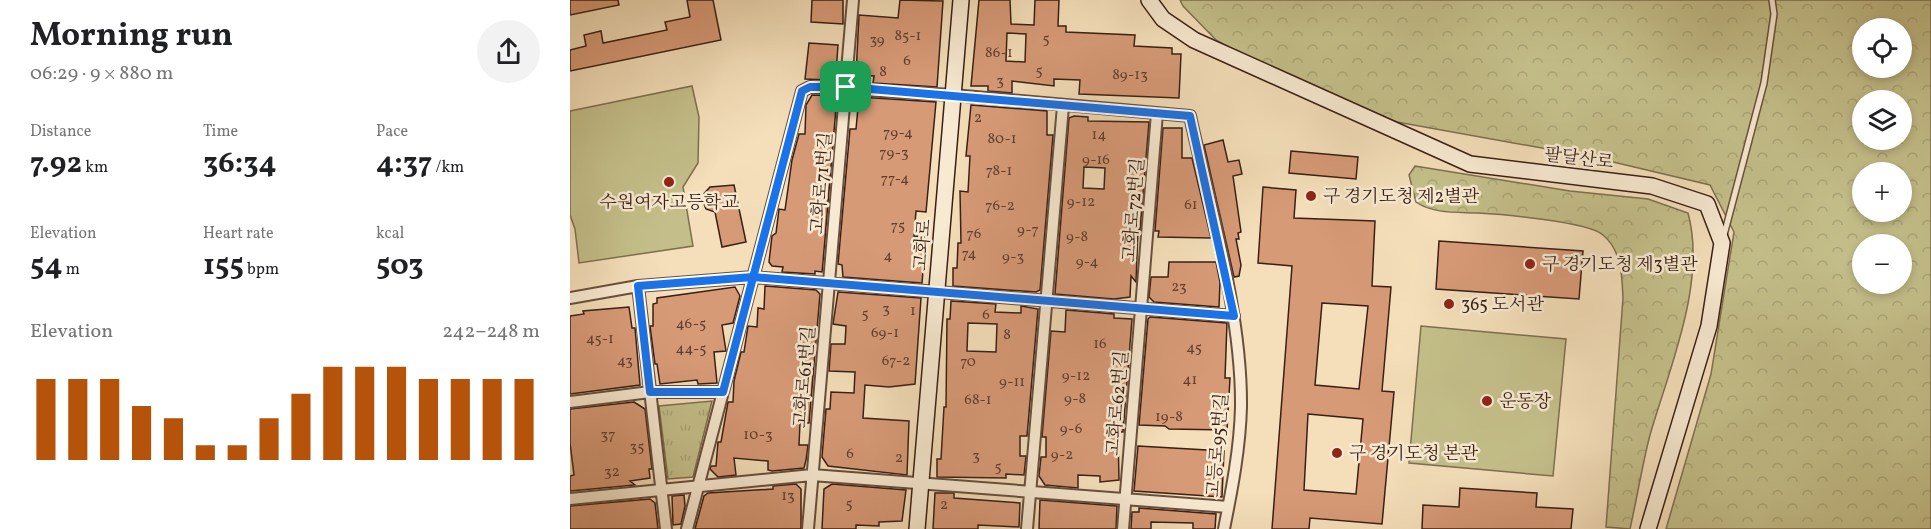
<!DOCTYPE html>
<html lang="en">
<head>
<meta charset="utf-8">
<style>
  body { margin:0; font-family:Vollkorn,"Noto Serif KR",serif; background:#f2f2f2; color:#202124; height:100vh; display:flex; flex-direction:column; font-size:22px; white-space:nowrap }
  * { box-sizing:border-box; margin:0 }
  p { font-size:20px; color:#757577 }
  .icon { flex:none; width:33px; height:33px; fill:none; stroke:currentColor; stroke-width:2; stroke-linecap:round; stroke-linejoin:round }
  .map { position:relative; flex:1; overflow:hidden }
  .panel { display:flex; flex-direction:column; background:#fff; width:570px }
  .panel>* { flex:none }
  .tools { position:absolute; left:1282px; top:18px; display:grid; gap:12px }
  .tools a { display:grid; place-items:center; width:60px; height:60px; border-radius:50%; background:#fff; box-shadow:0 3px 9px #0003; font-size:30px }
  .pin { position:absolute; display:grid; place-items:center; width:51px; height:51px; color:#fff; margin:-26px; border-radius:12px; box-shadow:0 3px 9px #0006 }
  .round { display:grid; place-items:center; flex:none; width:63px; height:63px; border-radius:32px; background:#f2f2f2 }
  .headline { display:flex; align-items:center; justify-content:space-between; height:102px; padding:0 30px }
  h1 { font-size:33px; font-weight:700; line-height:45px }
  .stats { display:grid; grid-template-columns:repeat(3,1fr); gap:9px; height:102px; padding:6px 30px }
  .stats div { display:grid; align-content:center }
  .stats b { font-size:30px; font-weight:700 }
  .stats small { font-size:16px; font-weight:400 }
  .stats p { font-size:16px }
  .chart { height:168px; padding:12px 30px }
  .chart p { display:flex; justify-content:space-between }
  .chart svg { width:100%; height:108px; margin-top:6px; stroke:#b45309; stroke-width:6 }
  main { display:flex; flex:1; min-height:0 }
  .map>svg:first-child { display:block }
  .grass { fill:url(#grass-tufts); stroke:#7e6f50; stroke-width:1.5 }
  .forest { fill:url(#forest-crowns); stroke:#7e6f50; stroke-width:1.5; fill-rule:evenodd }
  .pitch { fill:#c4bf8a; stroke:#7e6f50; stroke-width:1.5 }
  .building { fill:#d79a77; stroke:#391f15; stroke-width:1.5; fill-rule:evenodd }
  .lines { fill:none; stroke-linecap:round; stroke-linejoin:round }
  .lane-casing { stroke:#684f3e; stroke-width:8 }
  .street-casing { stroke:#684f3e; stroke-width:14 }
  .secondary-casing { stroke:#391f15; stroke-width:18 }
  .lane { stroke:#f8ead2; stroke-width:5 }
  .street { stroke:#f8ead2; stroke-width:10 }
  .secondary { stroke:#f8ead2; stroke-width:15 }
  .route-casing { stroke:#fff; stroke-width:12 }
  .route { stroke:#1a73e8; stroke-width:8 }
  .poi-dot { fill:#8f2418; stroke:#f8ead2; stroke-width:2 }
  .labels { text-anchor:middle; stroke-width:5; stroke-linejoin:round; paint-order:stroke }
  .number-label { font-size:15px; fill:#603e2e }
  .street-label { font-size:18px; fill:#391f15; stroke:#f8ead2 }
  .poi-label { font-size:18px; fill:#391f15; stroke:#f8ead2; text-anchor:start }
</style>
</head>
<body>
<main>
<section class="panel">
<div class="headline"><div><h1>Morning run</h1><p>06:29 · 9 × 880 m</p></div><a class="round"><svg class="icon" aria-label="share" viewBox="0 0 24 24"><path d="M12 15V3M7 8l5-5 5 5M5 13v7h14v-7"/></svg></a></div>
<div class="stats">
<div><p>Distance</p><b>7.92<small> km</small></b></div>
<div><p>Time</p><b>36:34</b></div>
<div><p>Pace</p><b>4:37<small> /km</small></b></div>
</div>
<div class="stats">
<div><p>Elevation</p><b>54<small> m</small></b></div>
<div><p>Heart rate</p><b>155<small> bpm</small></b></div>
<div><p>kcal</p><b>503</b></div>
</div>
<div class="chart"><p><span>Elevation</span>242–248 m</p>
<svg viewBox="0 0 160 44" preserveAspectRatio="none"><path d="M5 44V11M15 44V11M25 44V11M35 44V22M45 44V27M55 44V38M65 44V38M75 44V27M85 44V17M95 44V6M105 44V6M115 44V6M125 44V11M135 44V11M145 44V11M155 44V11"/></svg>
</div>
</section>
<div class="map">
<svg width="1361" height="529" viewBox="0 0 1361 529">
  <defs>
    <pattern id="grass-tufts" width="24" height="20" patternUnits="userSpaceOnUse" patternTransform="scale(1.5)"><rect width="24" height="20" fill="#c4bf8a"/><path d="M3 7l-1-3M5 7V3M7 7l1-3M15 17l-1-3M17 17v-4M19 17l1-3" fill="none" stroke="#a9a476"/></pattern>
    <pattern id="forest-crowns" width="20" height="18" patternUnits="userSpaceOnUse" patternTransform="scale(1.5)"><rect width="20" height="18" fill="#c4bf8a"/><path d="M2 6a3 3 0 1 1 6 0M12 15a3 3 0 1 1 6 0" fill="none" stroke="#a9a476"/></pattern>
  </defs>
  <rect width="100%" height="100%" fill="#f4dfba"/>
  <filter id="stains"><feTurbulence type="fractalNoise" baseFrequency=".00333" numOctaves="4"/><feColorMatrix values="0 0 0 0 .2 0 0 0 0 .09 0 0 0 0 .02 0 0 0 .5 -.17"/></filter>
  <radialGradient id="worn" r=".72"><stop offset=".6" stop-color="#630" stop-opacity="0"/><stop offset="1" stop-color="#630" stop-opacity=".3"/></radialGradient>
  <path class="grass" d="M142,401L123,477L98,479L89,406Z"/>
  <path class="forest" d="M610,0H1361V529H1096L1141,374L1164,232L1140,185L1022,157L827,122L705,74L646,40L613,6ZM1293,28H1332V68H1293ZM1293,100H1332V140H1293ZM1293,172H1332V212H1293ZM1293,244H1332V284H1293Z
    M845,166L1000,191L1078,199L1118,213C1137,282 1099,369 1080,435C1072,466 1067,498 1060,529L1036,527L1053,298C1052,276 1052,251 1033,235C1020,222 930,214 908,213C887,212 863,214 846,202L839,175Z"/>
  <path class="pitch" d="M122,86L129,117L128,163L113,187L123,246L9,263L5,229L0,215V111Z
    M851,326L996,339L983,476L839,463Z"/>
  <path class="building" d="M0,0H48L49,5L0,15Z
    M117,0H143L151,40L0,71V50L16,46L14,35L31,31L33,43L97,30L95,22L120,17Z
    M242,0H273V24L241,22Z
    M330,0L373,1L367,87L303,83L304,76L286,75L289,15L328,18Z
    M409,0H440L441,24L464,25L465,0H489L488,26H496V32L565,35L564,46L602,48V54H611L609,98L509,94L510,80L484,79V86L442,81V93L418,91V86H401ZM437,33L456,34L455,62L436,61Z
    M239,43L268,45L266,73L257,72V80L235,79Z
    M242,95L267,96L253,262L252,272L245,271V274L212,272L213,267L202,266L199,262L202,236L206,233L209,209L215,210L222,160L229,134H235L236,105Z
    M289,97L366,102L356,212L346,211L344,236L356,237L352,283L273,277L272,265L268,264L280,129H286Z
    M401,105L477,111V135H483L470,290L466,292L383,286V268H387L388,243H391L390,191L398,192L400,156H396Z
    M504,116L518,117V121L579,122L570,230H568L566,282L561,276L560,297L544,299L485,294L499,118ZM514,167L535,168L534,189L513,188Z
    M593,128H612V158H622L641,238L588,237L589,231H585Z
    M653,140L658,162L669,160L672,174L663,176L671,232L668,233L669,239H666L671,265L669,276L664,277L634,145Z
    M721,151L788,157L786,179L719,173Z
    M164,185L176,242L152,247L145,212L136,209L131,197L140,187Z
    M693,187L726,190L724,218L805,221L802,286L821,287L812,391L824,392L812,524L740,518L739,529H702L722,266L688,263ZM752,303L798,306L789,389L745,385ZM738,414L793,419L786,494L734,490Z
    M869,241L1013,251L1009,299L866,289Z
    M599,262H646L650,282L649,307L584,302L579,297L581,277H598Z
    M195,286L246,290L250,294L239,423H230L229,445H238L236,460L234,468L202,471L198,470V461L164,458L166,475L148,477L140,469L141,466H146L148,442H151L158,402H163L164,381L171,352H174L178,326L187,327L188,308L194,309Z
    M165,287L170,296L163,323L152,325L156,351L144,352L147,383L128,384L127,380L90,384L87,364H85L80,326H83V304L87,303V298Z
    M268,292L351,298L345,384L319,387L295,385L293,418L339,421L337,475L258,466L252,457L256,409H260L261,392L284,393L285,372L259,371L261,344H275L276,326L263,324Z
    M381,301L426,304L425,312L451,313V306L468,309L457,436H450V456H456L454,475L436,474V478L367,477V459H371L374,407H376L377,319H380ZM398,323L427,324L426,352L397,351Z
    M59,307L62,328H65L70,385L0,394V316L14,314L13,311Z
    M496,310L544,314V318L562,319L553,432H548L549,480L530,482V476L508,475V488L475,485L469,476L471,457H476V437H472L481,331L495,332Z
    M580,317L657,323L655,378H660L657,430L599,429L595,426L569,425L578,319Z
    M64,402L75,409L82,469H79L80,478L60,481L65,485L0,491V476L4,475L0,443V409Z
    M568,446L654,451L652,497L564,491Z
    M226,484L231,489V529H125L134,496L138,493L203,489V486Z
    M262,484L336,490L332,521L309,522V526L286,525V529H252L254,489Z
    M890,488L967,493L966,507L1003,509L1001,529H852L853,505L889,507Z
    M365,493H384V498L450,503L449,527L408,525V529H363Z
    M114,495L115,506L111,524L103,525L102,496Z
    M80,499L85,503L88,529H0V506Z
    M470,500L547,506L546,529H469Z
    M569,508L646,514L645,529H623V523L581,522V529H561L562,512H569Z"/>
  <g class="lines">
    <defs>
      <path id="lane" d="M1154,235L1194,83L1204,14L1202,0"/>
      <path id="street" d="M68,286L96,529
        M0,298L68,286L183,277L664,316
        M0,402L80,392H153
        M0,499L242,475L658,507
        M117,529L232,91L240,87L383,95L620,116C640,208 672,314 671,407C670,448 662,489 654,529
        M238,529L283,0
        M457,529L493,106
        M553,529L587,113"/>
      <path id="secondary" d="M579,0L593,19L624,40L900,164L1082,186L1137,204L1152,243L1139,326L1078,529
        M347,529L391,0"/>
    </defs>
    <use href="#lane" class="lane-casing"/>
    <use href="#street" class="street-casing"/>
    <use href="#secondary" class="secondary-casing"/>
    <use href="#lane" class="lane"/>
    <use href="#street" class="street"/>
    <use href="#secondary" class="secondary"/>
  </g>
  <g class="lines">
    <defs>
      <path id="route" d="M276,87H240L232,91L153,392H80L68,286L183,277L664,316L620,116L276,87"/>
    </defs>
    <use href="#route" class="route-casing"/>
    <use href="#route" class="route"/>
  </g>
  <g class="poi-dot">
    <circle cx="99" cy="182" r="6"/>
    <circle cx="741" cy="196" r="6"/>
    <circle cx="960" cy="264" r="6"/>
    <circle cx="879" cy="304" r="6"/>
    <circle cx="917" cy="401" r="6"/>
    <circle cx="767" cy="453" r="6"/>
  </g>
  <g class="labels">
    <g class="number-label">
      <text x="338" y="40">85-1</text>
      <text x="476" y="43">5</text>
      <text x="307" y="44">39</text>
      <text x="429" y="57">86-1</text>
      <text x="337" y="65">6</text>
      <text x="469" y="75">5</text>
      <text x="313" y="76">8</text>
      <text x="560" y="79">89-13</text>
      <text x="430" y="85">3</text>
      <text x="408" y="122">2</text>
      <text x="328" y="137">79-4</text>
      <text x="529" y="139">14</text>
      <text x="432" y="143">80-1</text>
      <text x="324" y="157">79-3</text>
      <text x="526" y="164">9-16</text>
      <text x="429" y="175">78-1</text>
      <text x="325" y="183">77-4</text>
      <text x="511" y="206">9-12</text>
      <text x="621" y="209">61</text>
      <text x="430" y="210">76-2</text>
      <text x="328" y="230">75</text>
      <text x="458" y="234">9-7</text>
      <text x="404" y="238">76</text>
      <text x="507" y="241">9-8</text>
      <text x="399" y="258">74</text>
      <text x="318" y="260">4</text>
      <text x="443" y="261">9-3</text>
      <text x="517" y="266">9-4</text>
      <text x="609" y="291">23</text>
      <text x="316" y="313">3</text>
      <text x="343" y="315">1</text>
      <text x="295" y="318">5</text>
      <text x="416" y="319">6</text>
      <text x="121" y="328">46-5</text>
      <text x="315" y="337">69-1</text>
      <text x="437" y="339">8</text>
      <text x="30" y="343">45-1</text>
      <text x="530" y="348">16</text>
      <text x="624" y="352">45</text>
      <text x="121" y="353">44-5</text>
      <text x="55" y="365">43</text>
      <text x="326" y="365">67-2</text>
      <text x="398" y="366">70</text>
      <text x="506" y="380">9-12</text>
      <text x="620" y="384">41</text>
      <text x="442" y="386">9-11</text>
      <text x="505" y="403">9-8</text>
      <text x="408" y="404">68-1</text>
      <text x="599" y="421">19-8</text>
      <text x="501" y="433">9-6</text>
      <text x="38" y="439">37</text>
      <text x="188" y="439">10-3</text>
      <text x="67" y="451">35</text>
      <text x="280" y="458">6</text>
      <text x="492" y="459">9-2</text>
      <text x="406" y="460">3</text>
      <text x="329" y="462">2</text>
      <text x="428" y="471">5</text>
      <text x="42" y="476">32</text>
      <text x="218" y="500">13</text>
      <text x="279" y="508">5</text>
      <text x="374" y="509">2</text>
    </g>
    <g class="street-label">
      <text transform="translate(1009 158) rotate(7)" y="6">팔달산로</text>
      <text transform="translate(251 183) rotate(-85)" y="6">고화로71번길</text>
      <text transform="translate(563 210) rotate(-85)" y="6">고화로72번길</text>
      <text transform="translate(352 245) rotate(-85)" y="6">고화로</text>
      <text transform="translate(234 377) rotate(-85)" y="6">고화로61번길</text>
      <text transform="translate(547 403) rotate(-85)" y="6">고화로62번길</text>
      <text transform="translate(647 445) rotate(-85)" y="6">고등로95번길</text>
    </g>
    <g class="poi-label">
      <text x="753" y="202">구 경기도청 제2별관</text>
      <text x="99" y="208" text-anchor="middle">수원여자고등학교</text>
      <text x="972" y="270">구 경기도청 제3별관</text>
      <text x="891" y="310">365 도서관</text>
      <text x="929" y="407">운동장</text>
      <text x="779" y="459">구 경기도청 본관</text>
    </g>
  </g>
  <rect width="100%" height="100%" filter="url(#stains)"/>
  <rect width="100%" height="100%" fill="url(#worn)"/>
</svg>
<div class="tools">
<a><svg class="icon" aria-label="locate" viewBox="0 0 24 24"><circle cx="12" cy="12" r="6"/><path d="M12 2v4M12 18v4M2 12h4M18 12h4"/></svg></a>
<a><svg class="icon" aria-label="layers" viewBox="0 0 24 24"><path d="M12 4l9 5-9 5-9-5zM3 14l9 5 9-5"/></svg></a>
<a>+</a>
<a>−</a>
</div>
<div class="pin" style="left:276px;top:87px;background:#1e9e55"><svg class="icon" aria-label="arrive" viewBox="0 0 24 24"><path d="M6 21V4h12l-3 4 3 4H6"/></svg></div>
</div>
</main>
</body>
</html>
